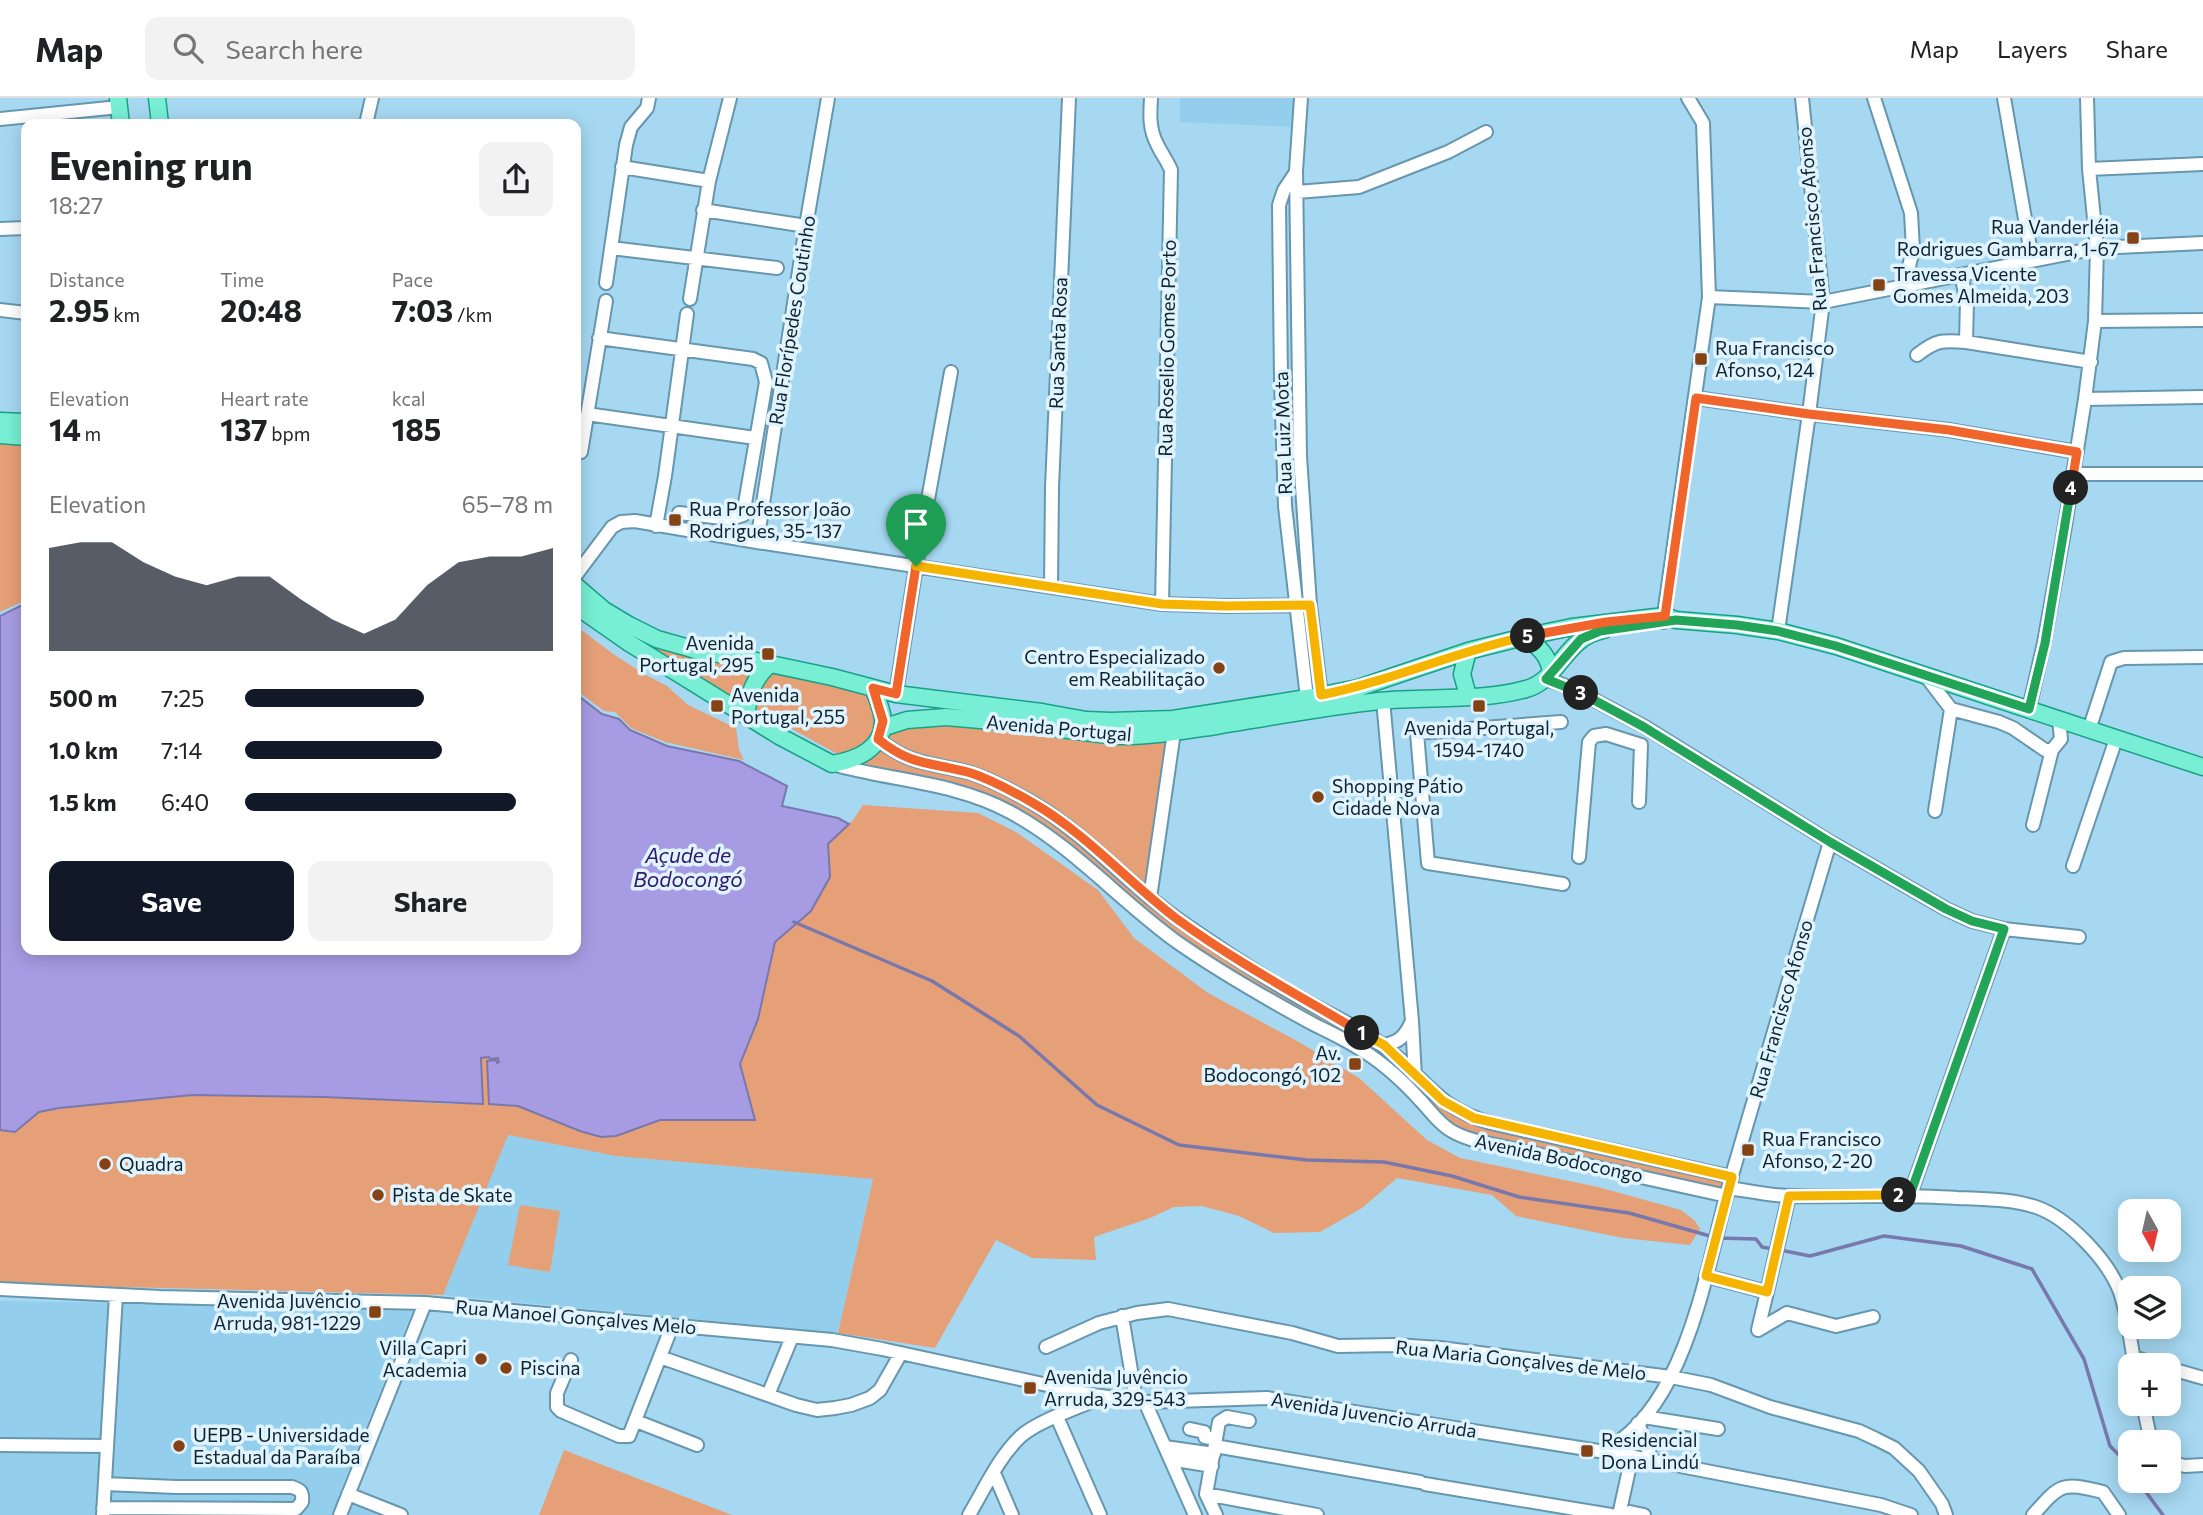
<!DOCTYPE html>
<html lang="en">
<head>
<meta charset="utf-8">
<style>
  body { margin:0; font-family:Commissioner,sans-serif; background:#f2f2f2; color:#202124; height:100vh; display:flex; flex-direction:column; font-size:26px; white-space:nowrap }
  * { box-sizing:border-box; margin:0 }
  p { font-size:23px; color:#757577 }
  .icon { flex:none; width:38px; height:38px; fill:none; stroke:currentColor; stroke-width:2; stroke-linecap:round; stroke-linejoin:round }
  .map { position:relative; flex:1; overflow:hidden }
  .side { position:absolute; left:21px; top:21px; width:560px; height:836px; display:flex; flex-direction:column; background:#fff; border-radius:14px; box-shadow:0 4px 18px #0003 }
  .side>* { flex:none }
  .needle { width:46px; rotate:172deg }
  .controls { position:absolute; left:2118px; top:1101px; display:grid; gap:14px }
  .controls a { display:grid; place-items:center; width:63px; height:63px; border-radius:14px; background:#fff; box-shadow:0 4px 18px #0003; font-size:35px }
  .pin { position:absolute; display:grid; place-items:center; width:60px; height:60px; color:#fff; margin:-72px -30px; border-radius:50% 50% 50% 0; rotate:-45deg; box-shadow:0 0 7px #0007 }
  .pin .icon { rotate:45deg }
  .km { position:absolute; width:35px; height:35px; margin:-18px; border-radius:50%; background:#222; color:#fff; font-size:19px; line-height:35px; text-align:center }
  .round { display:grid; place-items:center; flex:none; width:74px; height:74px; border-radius:14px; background:#f2f2f2 }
  .overview { display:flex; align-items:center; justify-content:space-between; height:119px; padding:0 28px }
  h1 { font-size:38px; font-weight:700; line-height:52px }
  .metrics { display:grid; grid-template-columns:repeat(3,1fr); gap:10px; height:119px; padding:7px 28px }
  .metrics div { display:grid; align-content:center }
  .metrics b { font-size:30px; font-weight:700 }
  .metrics small { font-size:19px; font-weight:400 }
  .metrics p { font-size:19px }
  .chart { height:196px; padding:14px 28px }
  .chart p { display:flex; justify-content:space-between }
  .chart svg { width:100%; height:126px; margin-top:7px; fill:#111827; opacity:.7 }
  .cta { display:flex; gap:14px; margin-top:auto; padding:14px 28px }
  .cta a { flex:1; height:80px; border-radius:14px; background:#111827; color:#fff; font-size:28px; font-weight:700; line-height:80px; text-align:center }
  .cta a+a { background:#f2f2f2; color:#202124 }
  ul { padding:0 28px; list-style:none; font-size:23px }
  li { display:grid; grid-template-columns:112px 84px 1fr; align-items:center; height:52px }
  li i { height:18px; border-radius:9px; background:#111827 }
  header { display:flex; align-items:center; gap:42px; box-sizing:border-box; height:98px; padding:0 35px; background:#fff; border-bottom:2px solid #e0e0e0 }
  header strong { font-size:33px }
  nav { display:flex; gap:38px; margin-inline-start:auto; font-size:24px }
  .search { width:490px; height:63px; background:#f2f2f2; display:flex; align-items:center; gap:18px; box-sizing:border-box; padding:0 24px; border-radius:14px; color:#757577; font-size:26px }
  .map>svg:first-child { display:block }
  .built { fill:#93ceec }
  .green { fill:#e6a077 }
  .water { fill:#a79ce3; stroke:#7978ac; stroke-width:2 }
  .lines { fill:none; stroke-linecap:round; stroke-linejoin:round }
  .stream { stroke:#7978ac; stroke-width:3.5 }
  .minor-casing { stroke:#6697af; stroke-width:16 }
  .major-casing { stroke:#19a187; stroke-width:19 }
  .minor { stroke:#fff; stroke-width:12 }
  .major { stroke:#78efd4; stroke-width:16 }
  .split-1-casing { stroke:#fff; stroke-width:14 }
  .split-2-casing { stroke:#fff; stroke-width:14 }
  .split-3-casing { stroke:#fff; stroke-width:14 }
  .split-4-casing { stroke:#fff; stroke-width:14 }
  .split-5-casing { stroke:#fff; stroke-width:14 }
  .split-6-casing { stroke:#fff; stroke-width:14 }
  .split-1 { stroke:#f0652b; stroke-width:9 }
  .split-2 { stroke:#f5b400; stroke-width:9 }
  .split-3 { stroke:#22a559; stroke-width:9 }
  .split-4 { stroke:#22a559; stroke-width:9 }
  .split-5 { stroke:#f0652b; stroke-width:9 }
  .split-6 { stroke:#f5b400; stroke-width:9 }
  .poi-dot { fill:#854213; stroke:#e0f4ff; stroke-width:2.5 }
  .labels { text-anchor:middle; stroke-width:7; stroke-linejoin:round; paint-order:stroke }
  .street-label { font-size:19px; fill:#0f232d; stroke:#e0f4ff }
  .poi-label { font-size:19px; fill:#0f232d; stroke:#e0f4ff; text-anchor:start }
  .water-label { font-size:21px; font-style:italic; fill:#33196b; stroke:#e0f4ff }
</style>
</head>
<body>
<header>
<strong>Map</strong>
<div class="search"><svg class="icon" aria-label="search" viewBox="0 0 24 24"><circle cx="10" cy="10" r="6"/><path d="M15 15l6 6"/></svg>Search here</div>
<nav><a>Map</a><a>Layers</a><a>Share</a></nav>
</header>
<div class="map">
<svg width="2203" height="1417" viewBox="0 0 2203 1417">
  <rect width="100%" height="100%" fill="#a6d8f2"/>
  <path class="built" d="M1180,0H1296L1295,29L1180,24Z
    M507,1037L616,1058L873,1081L838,1235L443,1197Z
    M0,1203L237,1207L412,1213L338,1398L389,1417H0Z"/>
  <path class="green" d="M0,341L26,343V502L0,514Z
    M576,496L603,516L762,569L745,611L576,504Z
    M576,528L616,558L646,577L667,588L688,607L736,630L739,652L744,662L665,644L631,630L615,614L604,613L576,592Z
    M776,573L869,596C878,617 879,623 870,645L841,658L754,610L765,577Z
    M924,624L1170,640L1148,791L1031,700L910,659L883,640L895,628Z
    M881,649L996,690L1049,720L1161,813L1382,950L1447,1012L1462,1021L1485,1028L1725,1081L1722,1091L1474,1038L1447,1025L1401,976L1277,902L1177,839L1016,712L858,667Z
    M863,707L978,715L1016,734L1098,792L1134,840L1208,895L1299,944L1359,980L1427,1042L1460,1060L1598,1089L1681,1112L1695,1123L1700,1131L1690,1147L1623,1140L1516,1118L1492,1097L1397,1080L1362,1110L1320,1134L1274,1135L1239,1118L1202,1108L1174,1109L1150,1120L1094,1139L1096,1162L1032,1160L996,1142L935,1250L838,1235L873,1081L616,1058L508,1037L443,1197L0,1186V1032L15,1034L39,1014L94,1006L192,997L324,999L451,1006H483L481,960H498L499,965L487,963L518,1008L580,1033L601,1039L616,1038L660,1022H755L740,966L758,921L775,844L811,813L829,779L828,746L853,722Z
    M520,1107L560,1113L550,1174L508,1167Z
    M564,1352L732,1417H539Z"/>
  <path class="water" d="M26,505V852H576V596L602,616L619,621L630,632L667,648L739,663L787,688L782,708L838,720L849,726L828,746L830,779L811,813L775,844L758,921L740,966L755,1022H660L616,1038L601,1039L580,1033L518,1008L489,1006L487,963L496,962L497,965L499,964L498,960L490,961L489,959L481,960L483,1006L324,999L192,997L59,1010L39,1014L15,1034L0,1032V518Z"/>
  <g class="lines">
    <path class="stream" d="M794,824L932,883L1019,938L1097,1007L1179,1047L1307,1062L1384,1064L1452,1078L1519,1099L1629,1115L1717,1140L1756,1141L1762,1149L1773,1151
      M1780,1152L1810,1158L1884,1138L1961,1148L2032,1171L2084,1261L2110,1348L2126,1364L2130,1371
      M2137,1382L2163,1417"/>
    <defs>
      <path id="minor" d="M1151,0C1150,16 1149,31 1157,46C1161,55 1167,62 1171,72L1162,506
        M1301,0L1296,73L1300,358L1310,507L1321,597
        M1874,0L1911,115L1913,152L1904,189
        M2004,0L2032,161
        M0,21L119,9
        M366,26L372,0
        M622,69L709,83
        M2089,71L2203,66
        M1296,74L1284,92L1279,107L1281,281L1285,408L1307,600
        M1297,94L1359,89L1448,54L1486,34
        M703,112L806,128
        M0,131L26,130
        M611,150L777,170
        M1961,177L1967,203L1966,244
        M606,185L626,47L631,29L647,10L649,0
        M1709,199L1823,204L2097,150L2203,145
        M690,201L709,83L730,0
        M0,212L26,215
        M2095,223L2203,222
        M599,240L753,261L761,265L766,284L743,417L731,421L679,415
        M1917,257C1936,242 1942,242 1966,244L2091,264
        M1696,300L1809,316L1949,332L2077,354
        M2085,301L2203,299
        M587,316L755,340
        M581,354L606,203
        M2073,376H2203
        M656,428L665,378L687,216
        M757,444L806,128L828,0
        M576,477L612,429L621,424L635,423L757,444L1162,506L1226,508L1310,507
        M1051,489L1052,389L1069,0
        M1663,524L1709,199L1703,25L1688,0
        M1778,533L1809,316L1823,204L1802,0
        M1925,577L1951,611L1999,624L2013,630L2045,652H2052L2061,641L2059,621
        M1546,581L1572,590L1645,629L1830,744L1946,811L1972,823L2004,831L2079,839
        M896,596L916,468L951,274
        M1383,602L1412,923L1415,978
        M2029,611L2044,545L2064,434L2085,301L2095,223L2097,150L2089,71L2087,0
        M1561,624L1417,635L1428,765L1563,786
        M2089,632L2111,564L2124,560L2203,559
        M878,641C912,669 932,664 971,675C992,682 1014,694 1033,705C1089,738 1129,788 1182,824C1221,851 1261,878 1302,901C1328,916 1363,931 1385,949C1426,980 1436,1010 1491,1025L1732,1079
        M832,666C892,683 955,684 1010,714C1072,747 1120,803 1177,844C1220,874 1267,901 1313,926C1327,933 1342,940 1355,948C1380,962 1401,981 1420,1002C1430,1012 1437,1024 1450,1032C1466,1042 1486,1045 1505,1049L1727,1098
        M1391,694L1421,691
        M1935,713L1951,611
        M2033,727L2052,652
        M1579,759L1589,644L1594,638L1606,636L1641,647L1639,704
        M2073,768L2116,641
        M1150,800L1174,634
        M1384,947C1400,944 1405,938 1412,923
        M1729,1090C1750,1093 1771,1098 1792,1098C1847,1099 1902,1096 1957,1100C1983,1101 2011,1101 2036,1109C2068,1120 2108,1162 2120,1194C2128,1218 2130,1243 2135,1267
        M1910,1097L2004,831
        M1706,1178L1767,1194L1789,1098
        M0,1191L160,1199L425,1205L832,1242L882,1251L1093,1297L1145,1304L1267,1300L1624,1357L1881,1407L1911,1417
        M1767,1194L1758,1232L1787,1215L1836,1228L1873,1219
        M1122,1218L1136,1303
        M1046,1249L1099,1225L1137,1215L1168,1211L1292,1235L1338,1248L1395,1247L1440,1250L1671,1279L1711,1287L1770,1309L1859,1333L1876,1341L1894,1350L1919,1373L1942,1406L1946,1417
        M660,1259L796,1307L817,1312L835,1310L851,1307L870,1300L880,1292L901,1255
        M2133,1259L2159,1267
        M571,1262L557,1295V1309L561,1313L619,1338H629L672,1228
        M2168,1270L2203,1280
        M768,1297L792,1239
        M1145,1304L1195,1417
        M2143,1306L2151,1344
        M1057,1319L1100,1417
        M1644,1319L1718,1331
        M636,1323L697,1347
        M1638,1325L1652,1362
        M1190,1331L1204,1334L1205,1339L1216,1341
        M0,1347L107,1348
        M1215,1348L1420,1384
        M1165,1349L1214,1356
        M1602,1353C1633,1339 1655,1309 1670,1280C1702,1217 1713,1144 1732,1077C1764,965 1797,855 1830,744
        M1170,1361L1212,1368
        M2168,1364L2185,1368L2203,1367
        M994,1375L1012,1417
        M1425,1386L1611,1417
        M348,1396L401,1417
        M1206,1396L1317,1417
        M103,1410L296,1411L302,1404C303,1394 301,1392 292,1389H176L105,1386
        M1630,1414L1644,1417
        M103,1417L116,1197
        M340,1417L425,1205
        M969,1417C984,1392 998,1360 1020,1339C1037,1323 1080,1309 1103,1299
        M1216,1417L1206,1396L1219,1324L1227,1319L1249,1323
        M1619,1417L1632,1358
        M2033,1417C2061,1385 2062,1384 2103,1394L2119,1417"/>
      <path id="major" d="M118,0L121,26
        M157,0L160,26
        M0,323L26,324
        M0,337L26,339
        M576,488L604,512L629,527L657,541L696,552L747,561L832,579L896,596L1042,614L1086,622L1111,623L1173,621L1307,600L1358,590L1468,553L1524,539L1572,529L1647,520L1665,518L1676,522L1737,527L1778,533L1836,548L2203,669
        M576,508L629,545L779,638L832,666C855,662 884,651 883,622C882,611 877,600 873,590
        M1524,539C1538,548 1549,557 1551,575
        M1468,553L1462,576L1468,598
        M746,618C749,596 753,581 770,566
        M882,630L907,622L946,619L1004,624L1116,638C1149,639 1183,633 1216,628C1270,619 1324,609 1379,603C1426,598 1481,604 1526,591C1560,582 1564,539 1604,532"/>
    </defs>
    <use href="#minor" class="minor-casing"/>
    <use href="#major" class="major-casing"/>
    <use href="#minor" class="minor"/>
    <use href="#major" class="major"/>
  </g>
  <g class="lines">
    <defs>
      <path id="split-1" d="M916,468L896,596L873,590L883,623L878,641C912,669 932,664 971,675C992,682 1014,694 1033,705C1087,736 1128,784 1177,821C1236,864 1300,898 1362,935"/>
      <path id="split-2" d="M1362,935L1384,947L1443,1003L1474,1020L1732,1079L1706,1178L1767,1194L1789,1098L1899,1097"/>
      <path id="split-3" d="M1581,595L1644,629L1830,744L1946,811L1972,823L2004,831L1910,1097H1899"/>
      <path id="split-4" d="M1581,595L1546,581L1581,541L1600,533L1676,522L1737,527L1778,533L1836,548L2029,611L2045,545L2071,390"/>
      <path id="split-5" d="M1528,538L1606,524L1665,518L1696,300L1809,316L1949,332L2077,354L2071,390"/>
      <path id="split-6" d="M916,468L1162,506L1226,508L1310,507L1321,597C1391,583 1457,553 1528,538"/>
    </defs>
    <use href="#split-1" class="split-1-casing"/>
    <use href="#split-2" class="split-2-casing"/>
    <use href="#split-3" class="split-3-casing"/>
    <use href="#split-4" class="split-4-casing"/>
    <use href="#split-5" class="split-5-casing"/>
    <use href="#split-6" class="split-6-casing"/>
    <use href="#split-1" class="split-1"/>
    <use href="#split-2" class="split-2"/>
    <use href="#split-3" class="split-3"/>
    <use href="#split-4" class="split-4"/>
    <use href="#split-5" class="split-5"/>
    <use href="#split-6" class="split-6"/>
  </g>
  <g class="poi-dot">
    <rect x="2126" y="133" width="14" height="14" rx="3.5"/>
    <rect x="1872" y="180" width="14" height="14" rx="3.5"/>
    <rect x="1694" y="254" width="14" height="14" rx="3.5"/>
    <rect x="668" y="415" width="14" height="14" rx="3.5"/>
    <rect x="761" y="549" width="14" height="14" rx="3.5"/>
    <circle cx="1219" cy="570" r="7"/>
    <rect x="710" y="601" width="14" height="14" rx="3.5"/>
    <rect x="1472" y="601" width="14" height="14" rx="3.5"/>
    <circle cx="1318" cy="699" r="7"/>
    <rect x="1348" y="959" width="14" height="14" rx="3.5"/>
    <rect x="1741" y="1045" width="14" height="14" rx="3.5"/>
    <circle cx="105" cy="1066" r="7"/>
    <circle cx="378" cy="1097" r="7"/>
    <rect x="368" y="1207" width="14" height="14" rx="3.5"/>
    <circle cx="481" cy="1261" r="7"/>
    <circle cx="506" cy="1270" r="7"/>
    <rect x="1023" y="1283" width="14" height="14" rx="3.5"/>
    <circle cx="179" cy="1348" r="7"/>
    <rect x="1580" y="1346" width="14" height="14" rx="3.5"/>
  </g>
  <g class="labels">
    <g class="street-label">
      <text transform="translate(1812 121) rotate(-95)" y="7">Rua Francisco Afonso</text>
      <text transform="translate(792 222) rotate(-81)" y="7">Rua Florípedes Coutinho</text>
      <text transform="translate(1058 245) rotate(-88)" y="7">Rua Santa Rosa</text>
      <text transform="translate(1167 250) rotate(-89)" y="7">Rua Roselio Gomes Porto</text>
      <text transform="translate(1283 335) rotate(-92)" y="7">Rua Luiz Mota</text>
      <text transform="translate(1059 630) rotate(5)" y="7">Avenida Portugal</text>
      <text transform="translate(1781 911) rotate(-74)" y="7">Rua Francisco Afonso</text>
      <text transform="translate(1559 1060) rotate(12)" y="7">Avenida Bodocongo</text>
      <text transform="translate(576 1219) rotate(5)" y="7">Rua Manoel Gonçalves Melo</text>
      <text transform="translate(1521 1262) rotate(6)" y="7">Rua Maria Gonçalves de Melo</text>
      <text transform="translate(1374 1317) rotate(9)" y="7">Avenida Juvencio Arruda</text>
    </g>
    <g class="poi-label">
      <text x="2119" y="136" text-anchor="end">Rua Vanderléia<tspan x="2119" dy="22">Rodrigues Gambarra, 1-67</tspan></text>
      <text x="1893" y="183">Travessa Vicente<tspan x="1893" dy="22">Gomes Almeida, 203</tspan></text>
      <text x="1715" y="257">Rua Francisco<tspan x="1715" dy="22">Afonso, 124</tspan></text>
      <text x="689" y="418">Rua Professor João<tspan x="689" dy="22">Rodrigues, 35-137</tspan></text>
      <text x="754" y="552" text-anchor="end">Avenida<tspan x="754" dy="22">Portugal, 295</tspan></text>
      <text x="1205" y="566" text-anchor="end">Centro Especializado<tspan x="1205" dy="22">em Reabilitação</tspan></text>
      <text x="731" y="604">Avenida<tspan x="731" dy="22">Portugal, 255</tspan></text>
      <text x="1479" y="637" text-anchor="middle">Avenida Portugal,<tspan x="1479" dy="22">1594-1740</tspan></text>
      <text x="1332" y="695">Shopping Pátio<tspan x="1332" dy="22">Cidade Nova</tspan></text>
      <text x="1341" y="962" text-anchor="end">Av.<tspan x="1341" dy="22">Bodocongó, 102</tspan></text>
      <text x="1762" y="1048">Rua Francisco<tspan x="1762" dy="22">Afonso, 2-20</tspan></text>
      <text x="119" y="1073">Quadra</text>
      <text x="392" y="1104">Pista de Skate</text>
      <text x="361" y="1210" text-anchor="end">Avenida Juvêncio<tspan x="361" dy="22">Arruda, 981-1229</tspan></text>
      <text x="467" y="1257" text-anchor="end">Villa Capri<tspan x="467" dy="22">Academia</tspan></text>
      <text x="520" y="1277">Piscina</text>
      <text x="1044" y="1286">Avenida Juvêncio<tspan x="1044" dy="22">Arruda, 329-543</tspan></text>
      <text x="193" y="1344">UEPB - Universidade<tspan x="193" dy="22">Estadual da Paraíba</tspan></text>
      <text x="1601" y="1349">Residencial<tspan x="1601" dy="22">Dona Lindú</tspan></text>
    </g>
    <g class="water-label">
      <text x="688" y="765">Açude de<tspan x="688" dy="24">Bodocongó</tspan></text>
    </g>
  </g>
</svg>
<div class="controls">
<a><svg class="needle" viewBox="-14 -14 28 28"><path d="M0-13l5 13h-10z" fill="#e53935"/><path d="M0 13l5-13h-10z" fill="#757577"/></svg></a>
<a><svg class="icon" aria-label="layers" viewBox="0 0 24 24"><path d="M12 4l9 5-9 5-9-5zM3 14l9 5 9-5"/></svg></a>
<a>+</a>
<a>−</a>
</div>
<div class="pin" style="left:916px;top:468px;background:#1e9e55"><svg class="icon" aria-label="arrive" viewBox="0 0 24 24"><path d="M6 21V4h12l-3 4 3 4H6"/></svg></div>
<b class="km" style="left:1362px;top:935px">1</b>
<b class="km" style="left:1899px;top:1097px">2</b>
<b class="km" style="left:1581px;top:595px">3</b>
<b class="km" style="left:2071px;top:390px">4</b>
<b class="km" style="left:1528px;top:538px">5</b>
<section class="side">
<div class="overview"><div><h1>Evening run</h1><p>18:27</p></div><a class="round"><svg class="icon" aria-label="share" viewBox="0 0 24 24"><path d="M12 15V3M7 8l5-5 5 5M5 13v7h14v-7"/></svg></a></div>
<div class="metrics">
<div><p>Distance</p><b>2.95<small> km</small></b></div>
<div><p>Time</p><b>20:48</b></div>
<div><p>Pace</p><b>7:03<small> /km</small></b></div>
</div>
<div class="metrics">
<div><p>Elevation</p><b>14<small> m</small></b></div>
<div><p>Heart rate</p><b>137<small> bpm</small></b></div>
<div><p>kcal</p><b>185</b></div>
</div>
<div class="chart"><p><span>Elevation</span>65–78 m</p>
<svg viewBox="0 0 160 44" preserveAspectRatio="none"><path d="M0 44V8L10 6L20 6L30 13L40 18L50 21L60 18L70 18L80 26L90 33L100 38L110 33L120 21L130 13L140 11L150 11L160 8V44z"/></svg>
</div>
<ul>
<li><b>500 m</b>7:25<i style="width:58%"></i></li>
<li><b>1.0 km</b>7:14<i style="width:64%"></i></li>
<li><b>1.5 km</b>6:40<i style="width:88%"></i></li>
</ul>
<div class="cta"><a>Save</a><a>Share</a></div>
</section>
</div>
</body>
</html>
